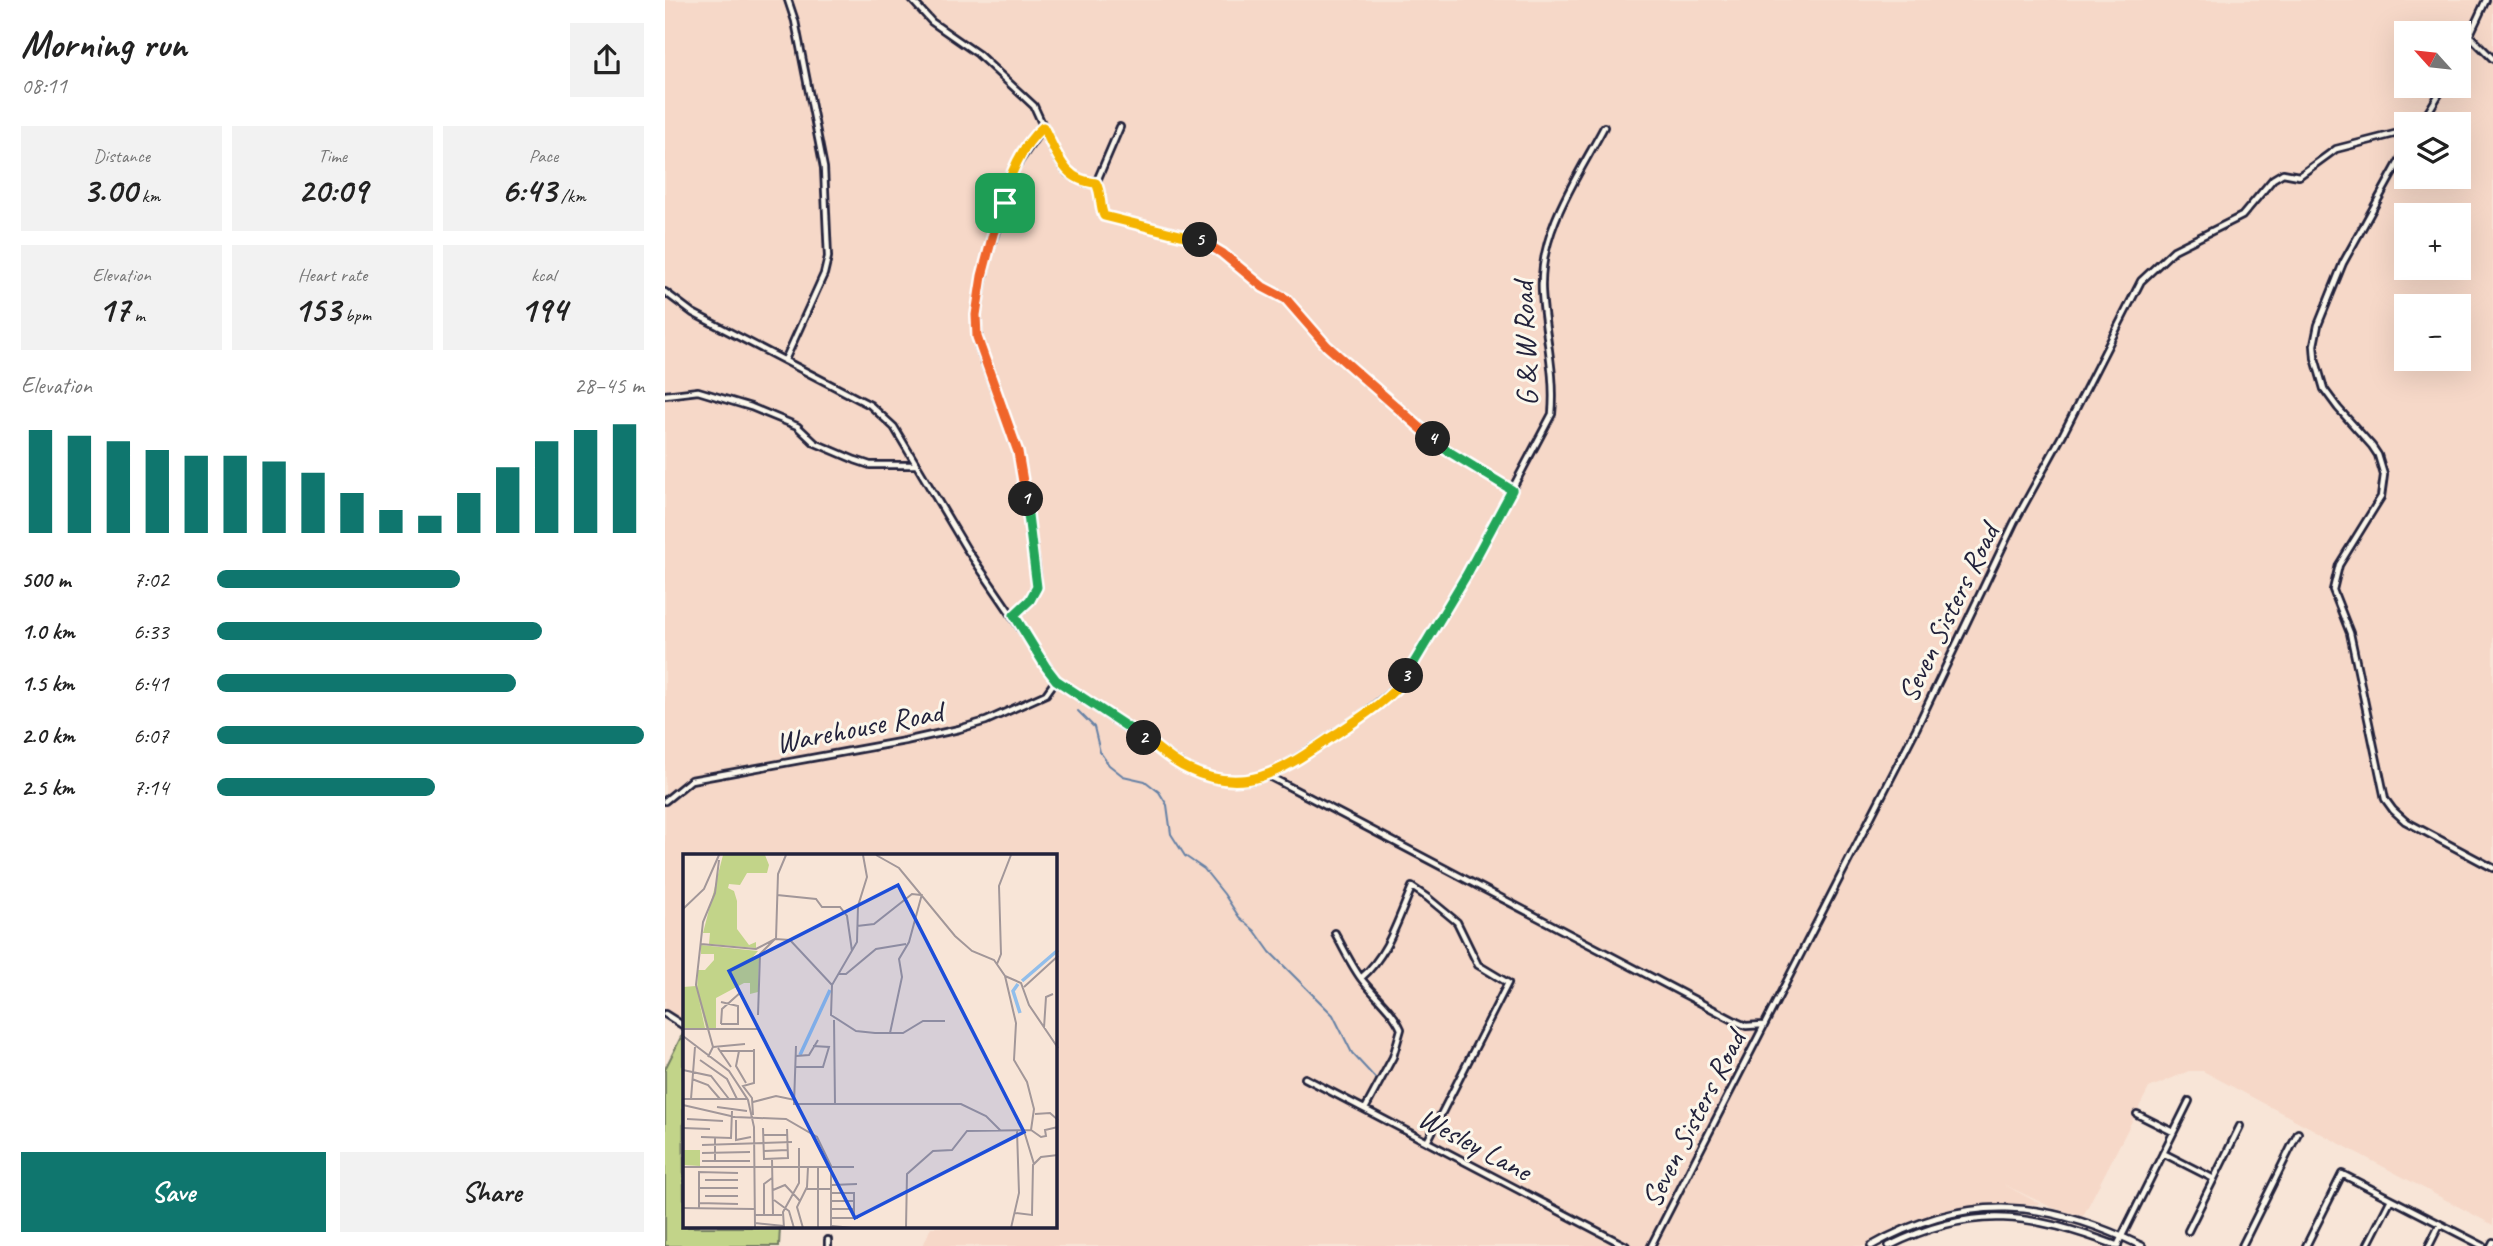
<!DOCTYPE html>
<html lang="en">
<head>
<meta charset="utf-8">
<style>
  body { margin:0; font-family:Caveat,sans-serif; background:#f2f2f2; color:#222; height:100vh; display:flex; flex-direction:column; font-size:26px; white-space:nowrap }
  * { box-sizing:border-box; margin:0 }
  p { font-size:23px; color:#767676 }
  .icon { flex:none; width:38px; height:38px; fill:none; stroke:currentColor; stroke-width:2; stroke-linecap:round; stroke-linejoin:round }
  .map { position:relative; flex:1; overflow:hidden }
  .panel { display:flex; flex-direction:column; background:#fff; width:665px }
  .panel>* { flex:none }
  .needle { width:46px; rotate:297deg }
  .controls { position:absolute; left:1729px; top:21px; display:grid; gap:14px }
  .controls a { display:grid; place-items:center; width:77px; height:77px; border-radius:0px; background:#fff; box-shadow:0 7px 28px #0002; font-size:35px }
  .pin { position:absolute; display:grid; place-items:center; width:60px; height:60px; color:#fff; margin:-30px; border-radius:14px; box-shadow:0 4px 10px #0006 }
  .km { position:absolute; width:35px; height:35px; margin:-18px; border-radius:50%; background:#222; color:#fff; font-size:19px; line-height:35px; text-align:center }
  .round { display:grid; place-items:center; flex:none; width:74px; height:74px; border-radius:0px; background:#f2f2f2 }
  .summary { display:flex; align-items:center; justify-content:space-between; height:119px; padding:0 21px }
  h1 { font-size:38px; font-weight:700; line-height:52px }
  .figures { display:grid; grid-template-columns:repeat(3,1fr); gap:10px; height:119px; padding:7px 21px }
  .figures div { display:grid; align-content:center; border-radius:0px; background:#f2f2f2; text-align:center }
  .figures b { font-size:35px; font-weight:700 }
  .figures small { font-size:19px; font-weight:400 }
  .figures p { font-size:19px }
  .chart { height:196px; padding:14px 21px }
  .chart p { display:flex; justify-content:space-between }
  .chart svg { width:100%; height:126px; margin-top:7px; stroke:#0f766e; stroke-width:6 }
  .primary-button { display:flex; gap:14px; margin-top:auto; padding:14px 21px }
  .primary-button a { flex:1; height:80px; border-radius:0px; background:#0f766e; color:#fff; font-size:28px; font-weight:700; line-height:80px; text-align:center }
  .primary-button a+a { background:#f2f2f2; color:#222 }
  ul { padding:0 21px; list-style:none; font-size:23px }
  li { display:grid; grid-template-columns:112px 84px 1fr; align-items:center; height:52px }
  li i { height:18px; border-radius:9px; background:#0f766e }
  main { display:flex; flex:1; min-height:0 }
  .map>svg:first-child { display:block }
  .built { fill:#f6d8c8; fill-rule:evenodd }
  .green { fill:#c2d489; stroke:#727b62; stroke-width:2 }
  .lines { fill:none; stroke-linecap:round; stroke-linejoin:round }
  .stream { stroke:#6580a5; stroke-width:2 }
  .minor-casing { stroke:#22223b; stroke-width:10 }
  .major-casing { stroke:#22223b; stroke-width:10 }
  .minor { stroke:#fbf7ec; stroke-width:4.5 }
  .major { stroke:#fbf7ec; stroke-width:5 }
  .split-1-casing { stroke:#fff; stroke-width:14 }
  .split-2-casing { stroke:#fff; stroke-width:14 }
  .split-3-casing { stroke:#fff; stroke-width:14 }
  .split-4-casing { stroke:#fff; stroke-width:14 }
  .split-5-casing { stroke:#fff; stroke-width:14 }
  .split-6-casing { stroke:#fff; stroke-width:14 }
  .split-1 { stroke:#f0652b; stroke-width:9 }
  .split-2 { stroke:#22a559; stroke-width:9 }
  .split-3 { stroke:#f5b400; stroke-width:9 }
  .split-4 { stroke:#22a559; stroke-width:9 }
  .split-5 { stroke:#f0652b; stroke-width:9 }
  .split-6 { stroke:#f5b400; stroke-width:9 }
  .labels { text-anchor:middle; stroke-width:6; stroke-linejoin:round; paint-order:stroke }
  .street-label { font-size:30px; fill:#22223b; stroke:#fbf7ec }
  .inset-river { fill:none; stroke:#91beeb; stroke-width:3.5 }
  .inset-road { fill:none; stroke:#a29799; stroke-width:2 }
  .view { fill:#1d4ed8; fill-opacity:0.15; stroke:#1d4ed8; stroke-width:3.5 }
  .inset-edge { fill:none; stroke:#22223b; stroke-width:3.5 }
</style>
</head>
<body>
<main>
<section class="panel">
<div class="summary"><div><h1>Morning run</h1><p>08:11</p></div><a class="round"><svg class="icon" aria-label="share" viewBox="0 0 24 24"><path d="M12 15V3M7 8l5-5 5 5M5 13v7h14v-7"/></svg></a></div>
<div class="figures">
<div><p>Distance</p><b>3.00<small> km</small></b></div>
<div><p>Time</p><b>20:09</b></div>
<div><p>Pace</p><b>6:43<small> /km</small></b></div>
</div>
<div class="figures">
<div><p>Elevation</p><b>17<small> m</small></b></div>
<div><p>Heart rate</p><b>153<small> bpm</small></b></div>
<div><p>kcal</p><b>194</b></div>
</div>
<div class="chart"><p><span>Elevation</span>28–45 m</p>
<svg viewBox="0 0 160 44" preserveAspectRatio="none"><path d="M5 44V8M15 44V10M25 44V12M35 44V15M45 44V17M55 44V17M65 44V19M75 44V23M85 44V30M95 44V36M105 44V38M115 44V30M125 44V21M135 44V12M145 44V8M155 44V6"/></svg>
</div>
<ul>
<li><b>500 m</b>7:02<i style="width:57%"></i></li>
<li><b>1.0 km</b>6:33<i style="width:76%"></i></li>
<li><b>1.5 km</b>6:41<i style="width:70%"></i></li>
<li><b>2.0 km</b>6:07<i style="width:100%"></i></li>
<li><b>2.5 km</b>7:14<i style="width:51%"></i></li>
</ul>
<div class="primary-button"><a>Save</a><a>Share</a></div>
</section>
<div class="map">
<svg width="1828" height="1246" viewBox="0 0 1828 1246">
  <rect width="100%" height="100%" fill="#f8e5d7"/>
  <filter id="ink" filterUnits="userSpaceOnUse"><feTurbulence type="fractalNoise" baseFrequency=".0143" numOctaves="2"/><feDisplacementMap in="SourceGraphic" scale="14" xChannelSelector="R" yChannelSelector="G"/><feConvolveMatrix kernelMatrix="1 2 1 2 8 2 1 2 1" color-interpolation-filters="sRGB"/></filter>
  <g filter="url(#ink)">
    <path class="built" d="M0,0H1828V1225L1538,1071H1524L1484,1088L1418,1216L1388,1208L1338,1184L1375,1204L1312,1205L1242,1225L1208,1246H991L1084,1058L1081,1056L981,1246H258L266,1227H390V856H19V1030L0,1020ZM1741,33H1794V86H1741ZM1741,124H1794V177H1741ZM1741,215H1794V268H1741ZM1741,306H1794V359H1741Z"/>
    <path class="green" d="M18,1033L19,1227H115L114,1246H0V1069Z"/>
    <g class="lines">
      <path class="stream" d="M413,711L429,727L435,752L444,765L458,776L480,781L494,792L502,805L506,834L520,856L539,869L559,894L574,917L590,931L605,952L668,1015L687,1053L712,1080"/>
      <defs>
        <path id="minor" d="M247,0L267,22L313,54L369,106L393,159L403,173L423,183H431C438,194 434,205 439,216L526,237L557,253L598,287L621,299L662,346L778,448L847,490
          M1804,35L1828,59
          M1794,58L1821,0
          M1756,124L1779,86
          M1741,149L1678,263L1653,325L1649,345L1650,358L1659,389L1673,408L1707,446L1713,455L1719,475L1716,497L1674,565L1668,590L1685,633L1720,799L1728,810L1740,821L1828,868
          M431,183L455,127
          M0,292L28,313L205,405L229,427L301,548L391,680L521,768L547,778L568,781L586,780L611,772L694,718L736,684L802,574L887,414C891,372 879,332 877,291C874,231 912,178 939,127
          M120,360L159,274L163,257L159,168L130,21L123,0
          M0,395L33,391L86,407L132,426L150,443L190,460L205,465H250
          M349,615C367,600 374,593 371,569L353,452L314,346L311,315L322,256L338,211L343,178L378,127
          M602,775L1072,1022L1081,1026L1098,1025
          M0,801L26,780L240,741L294,729L321,721L381,694L391,680
          M670,933C679,949 687,967 698,981C711,997 728,1011 736,1029L728,1057L700,1109
          M696,978C723,955 733,919 747,887L763,898L792,922L813,965L843,983L762,1142
          M0,1014L19,1026
          M640,1078L961,1246
          M1472,1114L1508,1132
          M1498,1153L1549,1179
          M1523,1231L1575,1126
          M163,1246V1240
          M986,1246L1251,729L1349,523L1398,434L1476,281L1509,250L1577,216L1608,179L1618,173L1634,176L1671,149L1741,131
          M1452,1246L1524,1101
          M1577,1246L1633,1133
          M1641,1246L1677,1174L1818,1246
          M1702,1246L1726,1199
          M1764,1246L1775,1224
          M1826,1246L1828,1242"/>
        <path id="major" d="M1206,1246C1302,1192 1380,1199 1477,1246
          M1224,1246C1310,1203 1367,1214 1453,1246"/>
      </defs>
      <use href="#minor" class="minor-casing"/>
      <use href="#major" class="major-casing"/>
      <use href="#minor" class="minor"/>
      <use href="#major" class="major"/>
    </g>
  </g>
  <g class="lines" filter="url(#ink)">
    <defs>
      <path id="split-1" d="M340,203L328,234L317,276L311,315L312,337L353,452L361,499"/>
      <path id="split-2" d="M361,499L372,587L365,600L349,615L381,667L391,680L479,738"/>
      <path id="split-3" d="M479,738C493,748 507,762 523,769C584,798 621,767 671,734C693,719 727,698 741,676"/>
      <path id="split-4" d="M741,676L802,574L847,490L778,448L768,439"/>
      <path id="split-5" d="M535,240L557,253L598,287L621,299L662,346L768,439"/>
      <path id="split-6" d="M340,203C341,178 359,143 378,127C392,152 397,181 431,183C437,194 434,205 439,216L535,240"/>
    </defs>
    <use href="#split-1" class="split-1-casing"/>
    <use href="#split-2" class="split-2-casing"/>
    <use href="#split-3" class="split-3-casing"/>
    <use href="#split-4" class="split-4-casing"/>
    <use href="#split-5" class="split-5-casing"/>
    <use href="#split-6" class="split-6-casing"/>
    <use href="#split-1" class="split-1"/>
    <use href="#split-2" class="split-2"/>
    <use href="#split-3" class="split-3"/>
    <use href="#split-4" class="split-4"/>
    <use href="#split-5" class="split-5"/>
    <use href="#split-6" class="split-6"/>
  </g>
  <g class="labels">
    <g class="street-label">
      <text transform="translate(860 344) rotate(-92)" y="10">G &amp; W Road</text>
      <text transform="translate(1283 613) rotate(-64)" y="10">Seven Sisters Road</text>
      <text transform="translate(194 727) rotate(-11)" y="10">Warehouse Road</text>
      <text transform="translate(1028 1119) rotate(-63)" y="10">Seven Sisters Road</text>
      <text transform="translate(810 1144) rotate(28)" y="10">Wesley Lane</text>
    </g>
  </g>
  <g transform="translate(18 854)">
    <rect width="374" height="374" fill="#f8e5d7"/>
    <path d="M40,1H82L86,11L84,19H64L57,31L46,30L45,34L51,37L54,47V75L66,91L73,88V94L26,90L27,79H20ZM18,91L75,97L69,104H76L75,138L67,140V129H61L33,144V174H23L14,138L15,116H22L31,106V100H18ZM13,132L22,174H0V133ZM0,296H17V312L0,311Z" fill="#c2d489"/>
    <path class="inset-river" d="M339,127L375,96M335,130L330,137L337,159M117,201L147,136"/>
    <path class="inset-road" d="M180,1L184,23L175,52L174,88L149,131L148,161L173,177L192,179H220L240,167H262M193,1L216,14L272,82L289,97L311,106L322,122L333,169L331,206L344,228L351,255L348,276M94,41L133,45L139,53H157L164,62L169,97M0,55L21,35L36,1M174,72L191,70L229,40L238,41M93,85L95,20L103,1M18,90L73,95L92,85L107,86L149,131M314,110L318,100L316,32L328,1M155,120H163L193,95L223,90M322,122L338,129L346,151L375,194M341,133L375,102M75,161L77,100L92,85M151,166L152,250M38,170H55V152L38,148M38,170L39,155L58,138M361,174L363,143L370,140M0,175H76M207,179L219,123L216,105L226,88L239,40M0,182L46,217L65,246L71,273L72,374M113,192L111,250H278L303,262L318,277M30,193L62,190M35,194L48,213M37,197H71M56,197L53,212L63,229M113,202L126,201L135,186M25,203L30,193L13,131L20,68L32,39L36,6M17,206L44,225L54,245M113,213H140L146,193L130,192M0,216L28,222L46,245M9,225L25,231L37,245M0,245H64M8,245L12,193M70,248L93,242L112,246M0,251L52,263L103,265L134,283L148,312V374M34,253L64,257M352,260L367,259L375,266M70,261L69,244L60,232L71,229V195M4,265L40,267M53,266V286L68,283M0,274L27,275M80,274L81,305L105,304L104,275M341,277L351,310M80,281H104M18,283L48,284L49,257M19,291L109,288M81,297L105,296M19,299L67,298M89,305L90,361M19,307H67M32,307V284M0,313H171M135,313V374M22,326H55M149,331L174,330M16,334H55M124,335H149M90,336L102,331L117,347M149,339H171V364M22,342H55M91,346L106,357L111,374M149,347H171M16,349L55,350M0,354L71,355M16,355V318L55,319M149,355H171M332,359L349,361L350,311L358,303L375,301M72,361H99M81,361V330L89,324M149,364H175M72,369L101,372M149,372L170,374M101,374L100,358L116,329V294M120,374L114,353L124,333L125,313M223,374L224,320L250,297L269,296L284,277L348,276L358,283L363,282L362,276L375,273M328,374L336,339L334,277"/>
    <path class="view" d="M215,31L341,278L172,364L46,117Z"/>
    <rect width="374" height="374" class="inset-edge"/>
  </g>
</svg>
<div class="controls">
<a><svg class="needle" viewBox="-14 -14 28 28"><path d="M0-13l5 13h-10z" fill="#e53935"/><path d="M0 13l5-13h-10z" fill="#767676"/></svg></a>
<a><svg class="icon" aria-label="layers" viewBox="0 0 24 24"><path d="M12 4l9 5-9 5-9-5zM3 14l9 5 9-5"/></svg></a>
<a>+</a>
<a>−</a>
</div>
<div class="pin" style="left:340px;top:203px;background:#1e9e55"><svg class="icon" aria-label="arrive" viewBox="0 0 24 24"><path d="M6 21V4h12l-3 4 3 4H6"/></svg></div>
<b class="km" style="left:361px;top:499px">1</b>
<b class="km" style="left:479px;top:738px">2</b>
<b class="km" style="left:741px;top:676px">3</b>
<b class="km" style="left:768px;top:439px">4</b>
<b class="km" style="left:535px;top:240px">5</b>
</div>
</main>
</body>
</html>
